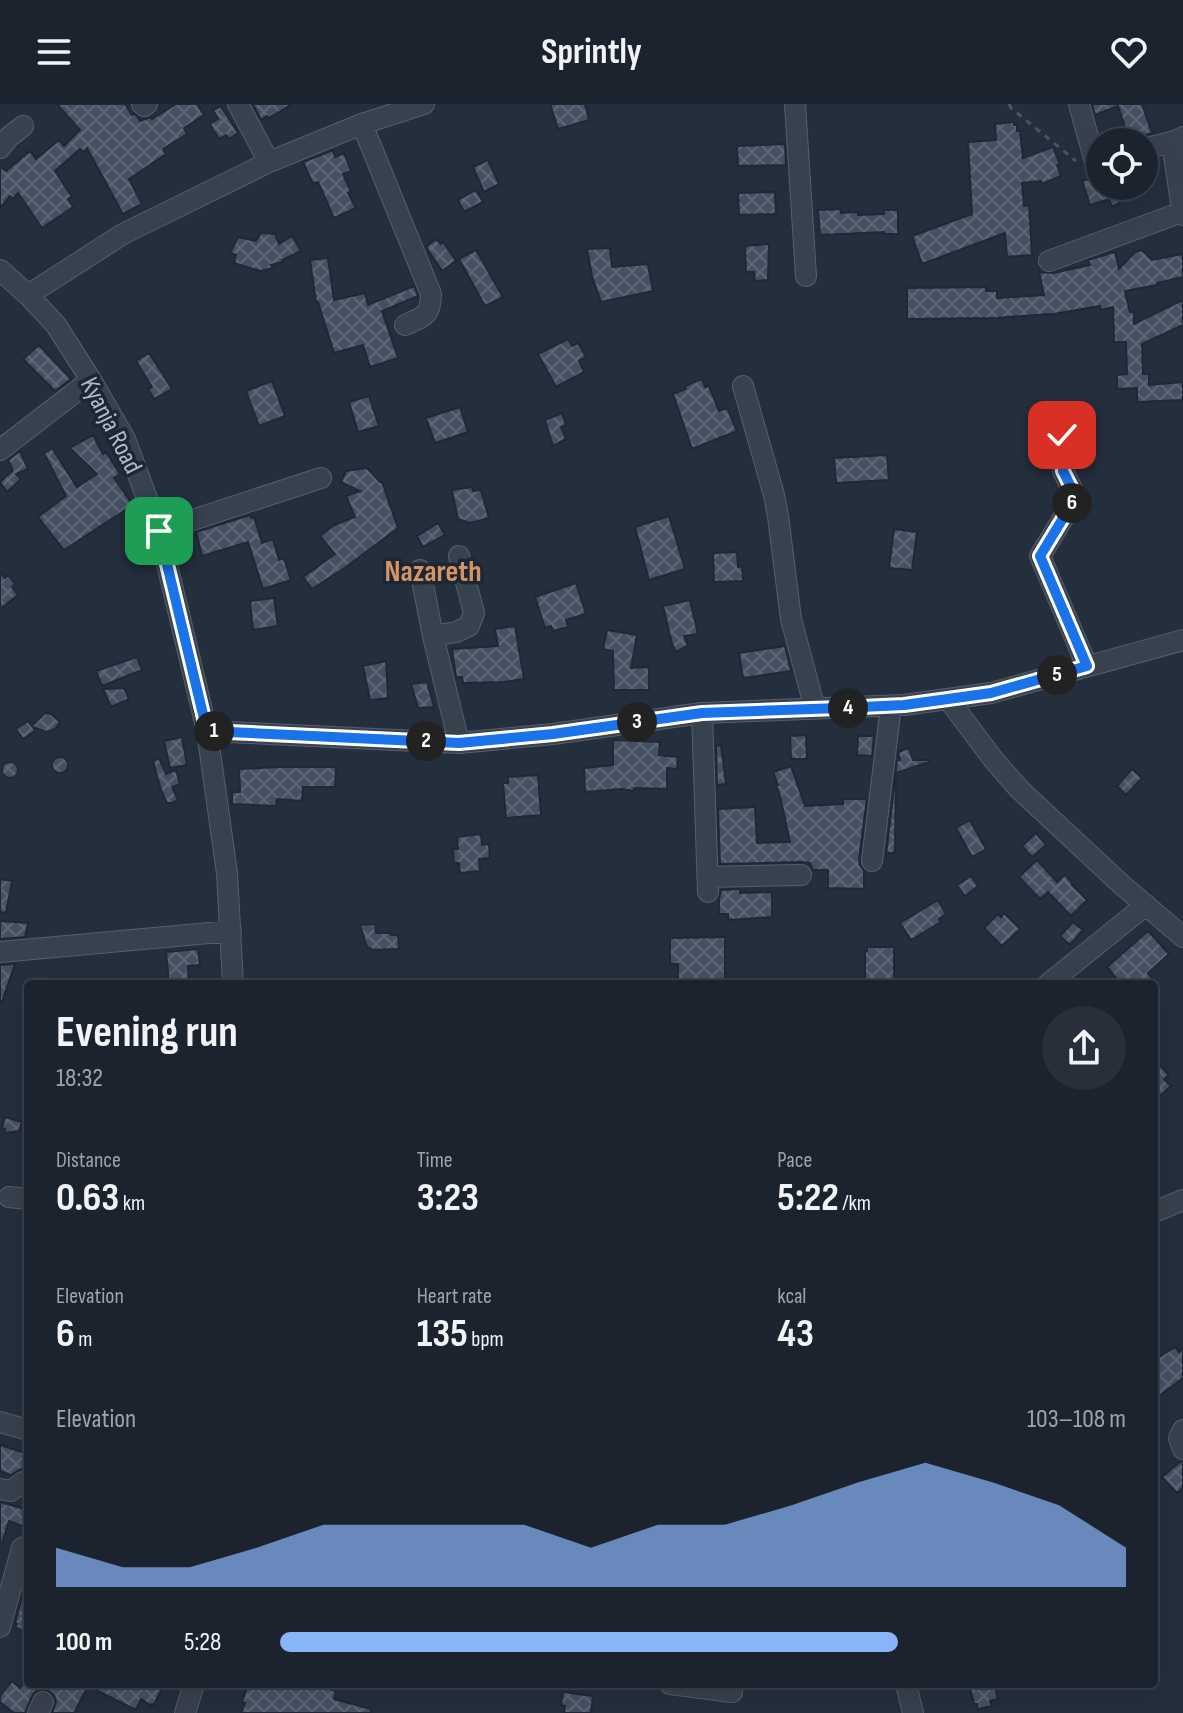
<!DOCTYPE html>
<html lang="en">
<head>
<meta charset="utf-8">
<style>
  body { margin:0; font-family:"Sofia Sans Condensed",sans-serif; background:#282f3a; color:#f1f3f6; height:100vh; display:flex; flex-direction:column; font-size:30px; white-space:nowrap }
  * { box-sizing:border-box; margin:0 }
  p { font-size:26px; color:#a0a4aa }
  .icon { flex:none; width:44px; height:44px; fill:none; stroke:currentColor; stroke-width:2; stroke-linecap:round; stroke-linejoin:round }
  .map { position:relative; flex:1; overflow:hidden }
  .side { position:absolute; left:24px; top:876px; width:1134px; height:708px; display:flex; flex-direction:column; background:#1b232e; border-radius:8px; box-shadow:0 8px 32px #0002,0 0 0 2px #39404a }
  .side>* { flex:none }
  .fabs { position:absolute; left:1086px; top:24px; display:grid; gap:16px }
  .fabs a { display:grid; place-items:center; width:72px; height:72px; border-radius:50%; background:#1b232e; box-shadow:0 8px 32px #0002,0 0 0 2px #39404a; font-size:40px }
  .pin { position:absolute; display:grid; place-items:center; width:68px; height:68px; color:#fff; margin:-34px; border-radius:16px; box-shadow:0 4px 12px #0006 }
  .km { position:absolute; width:40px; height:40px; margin:-20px; border-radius:50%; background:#222; color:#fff; font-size:22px; line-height:40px; text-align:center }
  .round { display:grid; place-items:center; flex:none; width:84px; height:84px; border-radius:42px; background:#282f3a }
  .summary { display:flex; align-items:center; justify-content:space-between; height:136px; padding:0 32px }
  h1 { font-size:44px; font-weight:700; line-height:60px }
  .figures { display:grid; grid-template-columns:repeat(3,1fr); gap:12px; height:136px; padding:8px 32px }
  .figures div { display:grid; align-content:center }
  .figures b { font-size:40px; font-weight:700 }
  .figures small { font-size:22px; font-weight:400 }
  .figures p { font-size:22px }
  .chart { height:224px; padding:16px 32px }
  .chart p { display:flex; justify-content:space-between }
  .chart svg { width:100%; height:144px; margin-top:8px; fill:#8ab4f8; opacity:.7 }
  ul { padding:0 32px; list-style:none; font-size:26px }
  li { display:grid; grid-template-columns:128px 96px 1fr; align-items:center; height:60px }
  li i { height:20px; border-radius:10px; background:#8ab4f8 }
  header { display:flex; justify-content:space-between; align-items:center; height:104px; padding:0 32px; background:#1b232e; font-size:36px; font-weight:700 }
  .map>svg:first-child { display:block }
  .building { fill:url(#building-cross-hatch); stroke:#1f2835; stroke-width:2 }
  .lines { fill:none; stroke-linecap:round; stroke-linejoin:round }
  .minor-casing { stroke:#565f6c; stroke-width:22 }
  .path { stroke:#44595c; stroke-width:3; stroke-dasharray:6 6; stroke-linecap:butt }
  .minor { stroke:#38414e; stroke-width:20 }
  .route-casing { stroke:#fff; stroke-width:16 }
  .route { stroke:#1a73e8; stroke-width:10 }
  .labels { text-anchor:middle; stroke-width:7; stroke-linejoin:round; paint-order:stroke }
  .street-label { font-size:26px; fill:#b4bcc9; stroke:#1d2633 }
  .quarter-label { font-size:30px; font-weight:bold; fill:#d59563; stroke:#1d2633 }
</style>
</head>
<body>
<header><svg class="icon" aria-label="menu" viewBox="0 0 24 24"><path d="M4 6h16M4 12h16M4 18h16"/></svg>Sprintly<svg class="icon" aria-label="heart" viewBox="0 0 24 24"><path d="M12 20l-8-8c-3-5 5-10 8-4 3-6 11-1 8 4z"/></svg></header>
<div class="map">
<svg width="1183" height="1609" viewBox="0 0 1183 1609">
  <defs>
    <pattern id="building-cross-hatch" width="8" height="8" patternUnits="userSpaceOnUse" patternTransform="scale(2)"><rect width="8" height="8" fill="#455162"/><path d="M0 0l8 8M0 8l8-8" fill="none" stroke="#5d6877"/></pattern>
  </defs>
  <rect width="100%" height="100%" fill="#242f3e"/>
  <path class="building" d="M57,0H125L132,11L134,10L137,12L140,17L151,13L152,15L176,0H197L204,11L184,24L187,30L163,45L166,50L129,75L142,100L123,110L87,44L84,48L80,45L55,67L72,93L68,95L73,103L42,124L18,89L13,95L10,92L0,104V63L6,67L30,47L36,55L59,36L64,42L80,26Z
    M253,0H292L269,14L267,12L261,16Z
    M550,0H585L589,16L558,25Z
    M1092,0H1142L1152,29L1140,33L1134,37L1131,28L1127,29L1118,2L1095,11Z
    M221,2L238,29L229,35L226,31L219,35L210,20L218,15L213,6Z
    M1014,18V21H1017V27H1020L1023,54L1053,43L1060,60L1057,61L1061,72L1042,80L1041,77L1022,79L1024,102L1029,101L1032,151L1007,153L1005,129L922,160L912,132L972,110L968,38L996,36L995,20Z
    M785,40L786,61L738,62L737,42Z
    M333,46L335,53L344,49L351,67L343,70L351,88L348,89L356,104L334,114L318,78L313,80L303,58Z
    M488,56L499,80L484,88L473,63Z
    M1100,71V82H1121L1128,93L1112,103L1109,95L1090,101L1082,77Z
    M476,86L483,98L464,108L458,96Z
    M775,88L776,110L739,111L738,89Z
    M841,105V109L858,108V111L884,110V106H898V130H884V128L820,131L818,106Z
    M261,129L275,130L279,140L292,132L301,147L282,156L283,158L271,161L273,164L260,167L234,159L236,151L230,149L238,133L256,137Z
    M436,135L441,140L443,138L456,157L442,167L426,143Z
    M769,140L768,176L755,177L754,168H746L745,142Z
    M610,144L612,163L648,160L653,187L601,198L592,172L587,145Z
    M476,146L503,193L485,202L459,155Z
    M1142,146L1152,156L1183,150V173L1157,179V181L1125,187L1130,208H1134V220L1183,196V221L1142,240L1143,270H1149V281L1183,278V296L1137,298V284L1117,285V271L1127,270L1126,238H1114L1113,203L1101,206L1100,202L1048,211V210L997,214L907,215V184L986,183V187H997V194L1044,191L1039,168L1053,169L1090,161L1088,156L1115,148L1119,165L1135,148Z
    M328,154L334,196L365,189L368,201L414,182L418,192L382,207L398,254L370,263L363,241L334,249L318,198H316L310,156Z
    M568,235L572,242L578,239L586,253L579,257L584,268L556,283L538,250Z
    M39,241L71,275L55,287L23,255Z
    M149,249L172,285L154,295L148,285L152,283L136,257Z
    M702,275L705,283L709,282L719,307L727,304L737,327L692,345L673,290L686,285L685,282Z
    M272,277L285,312L259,322L246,287Z
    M369,292L379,322L358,328L349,298Z
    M460,303L468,328L435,339L426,314Z
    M562,309L566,321L561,323L566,335L553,342L545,316Z
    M93,331L103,350L106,348L120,370L114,374L133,401L64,446L38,413L66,392L44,349L52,344L77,383L97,370L70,344Z
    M20,347L28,365L16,370L21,375L7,388L0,378L13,366L8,356Z
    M887,351L889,376L836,379L834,354Z
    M367,364L380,378H382L398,424L346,463L312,485L303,473L335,450L320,432L334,421L355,413L346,392L360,387L341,378L346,367Z
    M472,383L473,387L481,386L489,414L470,419L458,415L452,386Z
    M250,411L251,414L254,413L262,439L273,435L279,456L284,454L291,476L263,485L248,438L202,452L196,428Z
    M669,412L685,465L649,476L635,423Z
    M438,419L445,431L423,443L417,432Z
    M894,425L917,428L912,466L889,464Z
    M737,448L738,463L742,462L743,477L714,478L713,449Z
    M0,468L5,474L8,471L15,480L12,483L18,491L0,505Z
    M576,479L586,510L566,516L568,523L553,527L551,522L545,524L535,493Z
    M274,494L278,522L253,526L250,497Z
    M690,496L698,530L684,532L688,541L676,548L672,540L663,502Z
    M515,522L524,575L504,578L463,579L462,573H456L452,545L498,542L495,525Z
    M607,526L637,531L631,564L649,563V586H614L613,547L603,545Z
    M785,542L791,567L743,574L739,549Z
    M137,553L142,566L102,582L96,567Z
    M386,557L388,594L370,596L363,562Z
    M427,578L434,603L418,604L411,580Z
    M124,584L129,595L111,603L103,585Z
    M45,609L51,610L60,618L55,625L46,628L33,623L35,627L23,635L16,625L28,617L32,622Z
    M806,631L807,655H791L790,632Z
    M858,632H874L872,652L857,651Z
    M182,633L187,661L170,664L164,637Z
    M613,636L660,638L659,651L678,653L677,665L667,664V685L634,684V687L622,685L585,688L584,664L613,661Z
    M721,641L726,680L717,681L716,642Z
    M909,644L913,656H929V658L896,669L895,747L893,749H887L886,752L897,656H900L898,648Z
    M52 661a8 8 0 1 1 16 0a8 8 0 1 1-16 0Z
    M159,654L166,670L176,666L180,680L172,683L178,696L172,699H167L161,686L153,657Z
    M2 666a8 8 0 1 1 16 0a8 8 0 1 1-16 0Z
    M791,662L805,702L843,700V695H867L859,755L860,761L864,767V785L828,784V766H813L810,759L801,758L720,760L718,705L755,703L757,739L790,738L780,692L776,682L778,681L773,668Z
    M280,663H336L335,683H303L302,697L277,695L276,702L232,700V688H240L239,665Z
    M1132,665L1142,674L1126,691L1117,682Z
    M538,671L541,711L506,714L503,679H508V673Z
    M970,716L986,745L972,753L956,724Z
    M1036,729L1046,741L1032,753L1022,742Z
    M481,730L482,741L489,740L490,754L479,755L480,767L460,769L459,759H454L453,745H458L457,733Z
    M1037,756L1057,778L1065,771L1073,780L1072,781L1087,796L1071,812L1048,788L1040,795L1019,773Z
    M971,772L978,782L965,792L957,781Z
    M0,775L12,777L6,809L0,808Z
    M740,785V789L772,788V813L728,816V810H719V795L721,786Z
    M938,796L946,810L939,815L941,818L911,836L900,819Z
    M1004,809L1020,825L1002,842L984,824L998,810L1001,813Z
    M0,817L28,819L25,833L0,835Z
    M1073,818L1083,826L1070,841L1060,832Z
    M375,820L376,829H390L391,831H398L399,845L373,846L367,843L360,821Z
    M1148,827L1169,850L1148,869L1152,874L1145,880H1121L1107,863Z
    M725,833V880L678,878V860H670V834Z
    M867,843H894V880H865V847H867Z
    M198,845L200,861L188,862L189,880H169L166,848Z
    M15,860L2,898L0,897V861Z
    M1154,955L1169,971L1164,975L1171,982L1154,997Z
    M5,1013L22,1018L19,1027L5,1029V1025L2,1024Z
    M1175,1243L1179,1248L1183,1245V1274L1154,1296V1256Z
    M0,1341L28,1350V1366L21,1365L11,1371L0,1367Z
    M1180,1358H1183V1383L1177,1389L1162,1373Z
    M0,1398L28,1406V1424L9,1417L2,1439L0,1438Z
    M28,1471V1529L15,1523L17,1520L15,1519Z
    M12,1577L20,1584L23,1580H164L154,1601L152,1600L151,1602L141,1595L136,1606L88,1582L74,1609H52L56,1598L54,1591L49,1587L43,1585L36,1587L32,1592L25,1609H14L0,1598V1592Z
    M248,1580H313L336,1587L334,1595L371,1605V1609H241L245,1599L242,1598Z
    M969,1580H994L998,1595L990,1597L992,1602L978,1605L977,1600H974Z
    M563,1588L593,1592L591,1609H564L565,1602L561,1601Z"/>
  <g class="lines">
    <defs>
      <path id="minor" d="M142,0L144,2L147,0
        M238,0L269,58
        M795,0L806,172
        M1079,0L1095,58L1100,56
        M362,20L431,190C431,212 423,213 405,221
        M1183,33L1175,37L1173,45L1183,111
        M0,44L9,33L23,22
        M1144,45L1175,37
        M1049,157L1182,108
        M0,166L28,191L56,221L91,276L125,335L159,427L207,627L227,769L233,880
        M28,191L123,130L269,58L362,20L424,0
        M743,282L774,391L778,412L791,515L815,605
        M1062,331L1063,367L1076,393L1040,452L1087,562
        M0,346L91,276
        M159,427L321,374
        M420,466L433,532L459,639
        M433,532L456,528L469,522L474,509L459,452
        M948,595L993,655L1019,685L1122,781L1183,833
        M702,609L708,788
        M207,627L459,639L553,630L702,609L904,601L991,589L1183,536
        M872,757L891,602
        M708,773L801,771
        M0,848L231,827
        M1048,880L1146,801
        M9,1093L28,1095
        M1159,1106L1183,1096
        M0,1318L28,1326
        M1183,1326L1179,1334L1183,1345
        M0,1385L11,1387L23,1378
        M0,1523L22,1444L28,1442
        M670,1580L732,1588
        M906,1580L913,1609
        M38,1609L43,1598
        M185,1609L194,1580"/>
    </defs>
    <use href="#minor" class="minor-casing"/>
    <path class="path" d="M1009,0L1011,4L1076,57"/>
    <use href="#minor" class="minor"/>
  </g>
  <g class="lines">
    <defs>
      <path id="route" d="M159,427L207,627L459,639L553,630L702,609L840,604L904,601L948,595L991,589L1087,562L1040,452L1076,393L1063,367L1062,331"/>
    </defs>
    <use href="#route" class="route-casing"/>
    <use href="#route" class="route"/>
  </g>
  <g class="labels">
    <g class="street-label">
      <text transform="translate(112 321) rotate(63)" y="9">Kyanja Road</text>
    </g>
    <g class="quarter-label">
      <text x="433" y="477">Nazareth</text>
    </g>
  </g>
</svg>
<div class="fabs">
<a><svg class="icon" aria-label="locate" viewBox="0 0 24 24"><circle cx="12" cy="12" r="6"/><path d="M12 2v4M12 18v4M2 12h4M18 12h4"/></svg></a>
</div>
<div class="pin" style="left:159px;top:427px;background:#1e9e55"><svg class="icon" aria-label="arrive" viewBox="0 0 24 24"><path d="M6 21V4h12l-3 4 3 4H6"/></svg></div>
<div class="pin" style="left:1062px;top:331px;background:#d93025"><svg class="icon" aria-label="check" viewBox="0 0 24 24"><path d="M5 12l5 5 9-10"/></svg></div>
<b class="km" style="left:214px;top:627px">1</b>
<b class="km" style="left:426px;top:637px">2</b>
<b class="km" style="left:637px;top:618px">3</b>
<b class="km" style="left:848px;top:604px">4</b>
<b class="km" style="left:1057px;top:571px">5</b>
<b class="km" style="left:1072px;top:399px">6</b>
<section class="side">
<div class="summary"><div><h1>Evening run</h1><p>18:32</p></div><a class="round"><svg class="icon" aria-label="share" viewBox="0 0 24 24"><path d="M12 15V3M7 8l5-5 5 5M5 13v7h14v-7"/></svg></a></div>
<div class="figures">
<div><p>Distance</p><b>0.63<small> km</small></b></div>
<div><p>Time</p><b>3:23</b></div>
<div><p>Pace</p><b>5:22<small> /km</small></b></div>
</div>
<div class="figures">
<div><p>Elevation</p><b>6<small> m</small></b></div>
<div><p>Heart rate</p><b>135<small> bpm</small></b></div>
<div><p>kcal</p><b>43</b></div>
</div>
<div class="chart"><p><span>Elevation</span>103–108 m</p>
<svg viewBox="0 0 160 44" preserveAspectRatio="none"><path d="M0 44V32L10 38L20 38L30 32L40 25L50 25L60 25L70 25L80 32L90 25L100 25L110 19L120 12L130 6L140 12L150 19L160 32V44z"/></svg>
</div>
<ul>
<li><b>100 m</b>5:28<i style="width:73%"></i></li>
</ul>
</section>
</div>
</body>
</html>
